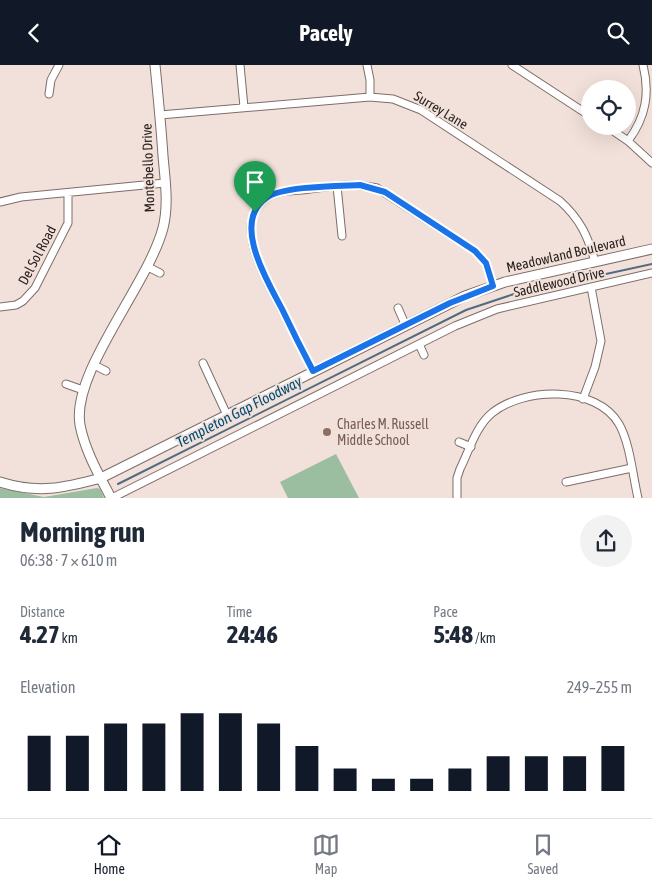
<!DOCTYPE html>
<html lang="en">
<head>
<meta charset="utf-8">
<style>
  body { margin:0; font-family:"Asap Condensed",sans-serif; background:#f2f2f3; color:#1f2937; height:100vh; display:flex; flex-direction:column; font-size:19px; white-space:nowrap }
  * { box-sizing:border-box; margin:0 }
  p { font-size:16px; color:#747a83 }
  .icon { flex:none; width:28px; height:28px; fill:none; stroke:currentColor; stroke-width:2; stroke-linecap:round; stroke-linejoin:round }
  .map { position:relative; height:433px; overflow:hidden }
  .details { display:flex; flex-direction:column; background:#fff; flex:1 }
  .details>* { flex:none }
  .controls { position:absolute; left:581px; top:15px; display:grid; gap:10px }
  .controls a { display:grid; place-items:center; width:55px; height:55px; border-radius:50%; background:#fff; box-shadow:0 5px 20px #0002; font-size:25px }
  .pin { position:absolute; display:grid; place-items:center; width:42px; height:42px; color:#fff; margin:-51px -21px; border-radius:50% 50% 50% 0; rotate:-45deg; box-shadow:0 0 5px #0007 }
  .pin .icon { rotate:45deg }
  .round { display:grid; place-items:center; flex:none; width:52px; height:52px; border-radius:26px; background:#f2f2f3 }
  .head { display:flex; align-items:center; justify-content:space-between; height:85px; padding:0 20px }
  h1 { font-size:28px; font-weight:700; line-height:38px }
  .stats { display:grid; grid-template-columns:repeat(3,1fr); gap:8px; height:85px; padding:5px 20px }
  .stats div { display:grid; align-content:center }
  .stats b { font-size:25px; font-weight:700 }
  .stats small { font-size:14px; font-weight:400 }
  .stats p { font-size:14px }
  .chart { height:140px; padding:10px 20px }
  .chart p { display:flex; justify-content:space-between }
  .chart svg { width:100%; height:90px; margin-top:5px; stroke:#111827; stroke-width:6 }
  header { display:flex; justify-content:space-between; align-items:center; height:65px; padding:0 20px; background:#111827; color:#fff; font-size:22px; font-weight:700 }
  .tabs { display:flex; justify-content:space-around; align-items:center; height:70px; border-top:1px solid #e0e1e3; background:#fff; font-size:14px; color:#747a83 }
  .tabs a { display:grid; justify-items:center; gap:2px }
  .tabs .active { color:#111827 }
  .map>svg:first-child { display:block }
  .green { fill:#9bbda0 }
  .lines { fill:none; stroke-linecap:round; stroke-linejoin:round }
  .stream { stroke:#526c7f; stroke-width:2 }
  .minor-casing { stroke:#7d6e68; stroke-width:9 }
  .tertiary-casing { stroke:#7d6e68; stroke-width:11 }
  .minor { stroke:#fff; stroke-width:7 }
  .tertiary { stroke:#fff; stroke-width:9 }
  .route-casing { stroke:#fff; stroke-width:10 }
  .route { stroke:#1a73e8; stroke-width:6 }
  .education-dot { fill:#8d6e63; stroke:#f2e1da; stroke-width:2 }
  .labels { text-anchor:middle; stroke-width:4; stroke-linejoin:round; paint-order:stroke }
  .street-label { font-size:14px; fill:#251f1c; stroke:#f2e1da }
  .education-label { font-size:14px; fill:#785e54; stroke:#f2e1da; text-anchor:start }
  .water-label { font-size:15px; font-style:italic; fill:#014d74; stroke:#f2e1da }
</style>
</head>
<body>
<header><svg class="icon" aria-label="back" viewBox="0 0 24 24"><path d="M15 5l-7 7 7 7"/></svg>Pacely<svg class="icon" aria-label="search" viewBox="0 0 24 24"><circle cx="10" cy="10" r="6"/><path d="M15 15l6 6"/></svg></header>
<div class="map">
<svg width="652" height="433" viewBox="0 0 652 433">
  <rect width="100%" height="100%" fill="#f2e1da"/>
  <path class="green" d="M336,389L359,433H288L280,417Z
    M0,423L44,432L97,423L100,424L104,433H0Z"/>
  <g class="lines">
    <path class="stream" d="M118,419L466,245L514,229L652,199"/>
    <defs>
      <path id="minor" d="M240,0L244,42
        M367,0L370,15V32
        M512,0L590,51
        M49,29L51,15L59,0
        M160,50L370,32L393,34L421,45L560,136C580,154 588,171 595,197
        M606,61L628,76L652,98
        M628,76C646,52 650,28 643,0
        M337,121L342,171
        M0,137L21,132L165,118
        M148,202L160,208
        M0,242L16,240L23,236L35,223L68,158V128
        M398,243L405,259
        M419,279L424,290
        M203,298L227,350
        M94,300L106,306
        M313,306C302,285 292,265 282,245C268,218 231,159 265,134C275,126 290,126 302,125C327,122 352,117 377,123L475,186L486,198L493,221
        M66,319L83,325
        M583,334L595,302L601,276L591,222
        M459,377L471,382
        M566,417L632,403
        M112,433L455,261L497,244L652,208
        M457,433V413L460,404C469,386 476,361 492,348C524,322 596,320 619,359C630,378 633,412 638,433"/>
      <path id="tertiary" d="M0,417C38,429 64,423 101,413L465,231L505,217L652,184
        M111,433C99,410 85,386 80,360C71,307 148,220 163,163C169,139 165,115 163,91C161,60 158,30 155,0"/>
    </defs>
    <use href="#minor" class="minor-casing"/>
    <use href="#tertiary" class="tertiary-casing"/>
    <use href="#minor" class="minor"/>
    <use href="#tertiary" class="tertiary"/>
  </g>
  <g class="lines">
    <defs>
      <path id="route" d="M360,120L385,127L475,186L486,198L493,221L450,238L313,306C302,285 292,265 282,244C268,217 231,158 266,133C282,121 338,121 360,120Z"/>
    </defs>
    <use href="#route" class="route-casing"/>
    <use href="#route" class="route"/>
  </g>
  <circle class="education-dot" cx="327" cy="367" r="5"/>
  <g class="labels">
    <g class="street-label">
      <text transform="translate(441 45) rotate(31)" y="5">Surrey Lane</text>
      <text transform="translate(148 103) rotate(-92)" y="5">Montebello Drive</text>
      <text transform="translate(566 189) rotate(-13)" y="5">Meadowland Boulevard</text>
      <text transform="translate(37 190) rotate(-62)" y="5">Del Sol Road</text>
      <text transform="translate(559 217) rotate(-13)" y="5">Saddlewood Drive</text>
    </g>
    <g class="education-label">
      <text x="337" y="364">Charles M. Russell<tspan x="337" dy="16">Middle School</tspan></text>
    </g>
    <g class="water-label">
      <text transform="translate(239 347) rotate(-27)" y="5">Templeton Gap Floodway</text>
    </g>
  </g>
</svg>
<div class="controls">
<a><svg class="icon" aria-label="locate" viewBox="0 0 24 24"><circle cx="12" cy="12" r="6"/><path d="M12 2v4M12 18v4M2 12h4M18 12h4"/></svg></a>
</div>
<div class="pin" style="left:255px;top:147px;background:#1e9e55"><svg class="icon" aria-label="arrive" viewBox="0 0 24 24"><path d="M6 21V4h12l-3 4 3 4H6"/></svg></div>
</div>
<section class="details">
<div class="head"><div><h1>Morning run</h1><p>06:38 · 7 × 610 m</p></div><a class="round"><svg class="icon" aria-label="share" viewBox="0 0 24 24"><path d="M12 15V3M7 8l5-5 5 5M5 13v7h14v-7"/></svg></a></div>
<div class="stats">
<div><p>Distance</p><b>4.27<small> km</small></b></div>
<div><p>Time</p><b>24:46</b></div>
<div><p>Pace</p><b>5:48<small> /km</small></b></div>
</div>
<div class="chart"><p><span>Elevation</span>249–255 m</p>
<svg viewBox="0 0 160 44" preserveAspectRatio="none"><path d="M5 44V17M15 44V17M25 44V11M35 44V11M45 44V6M55 44V6M65 44V11M75 44V22M85 44V33M95 44V38M105 44V38M115 44V33M125 44V27M135 44V27M145 44V27M155 44V22"/></svg>
</div>
</section>
<nav class="tabs">
<a class="active"><svg class="icon" aria-label="home" viewBox="0 0 24 24"><path d="M3 11l9-7 9 7M6 9v11h12V9"/></svg>Home</a>
<a><svg class="icon" aria-label="map" viewBox="0 0 24 24"><path d="M3 6l6-2 6 2 6-2v14l-6 2-6-2-6 2zM9 4v14M15 6v14"/></svg>Map</a>
<a><svg class="icon" aria-label="saved" viewBox="0 0 24 24"><path d="M7 4h10v16l-5-4-5 4z"/></svg>Saved</a>
</nav>
</body>
</html>
